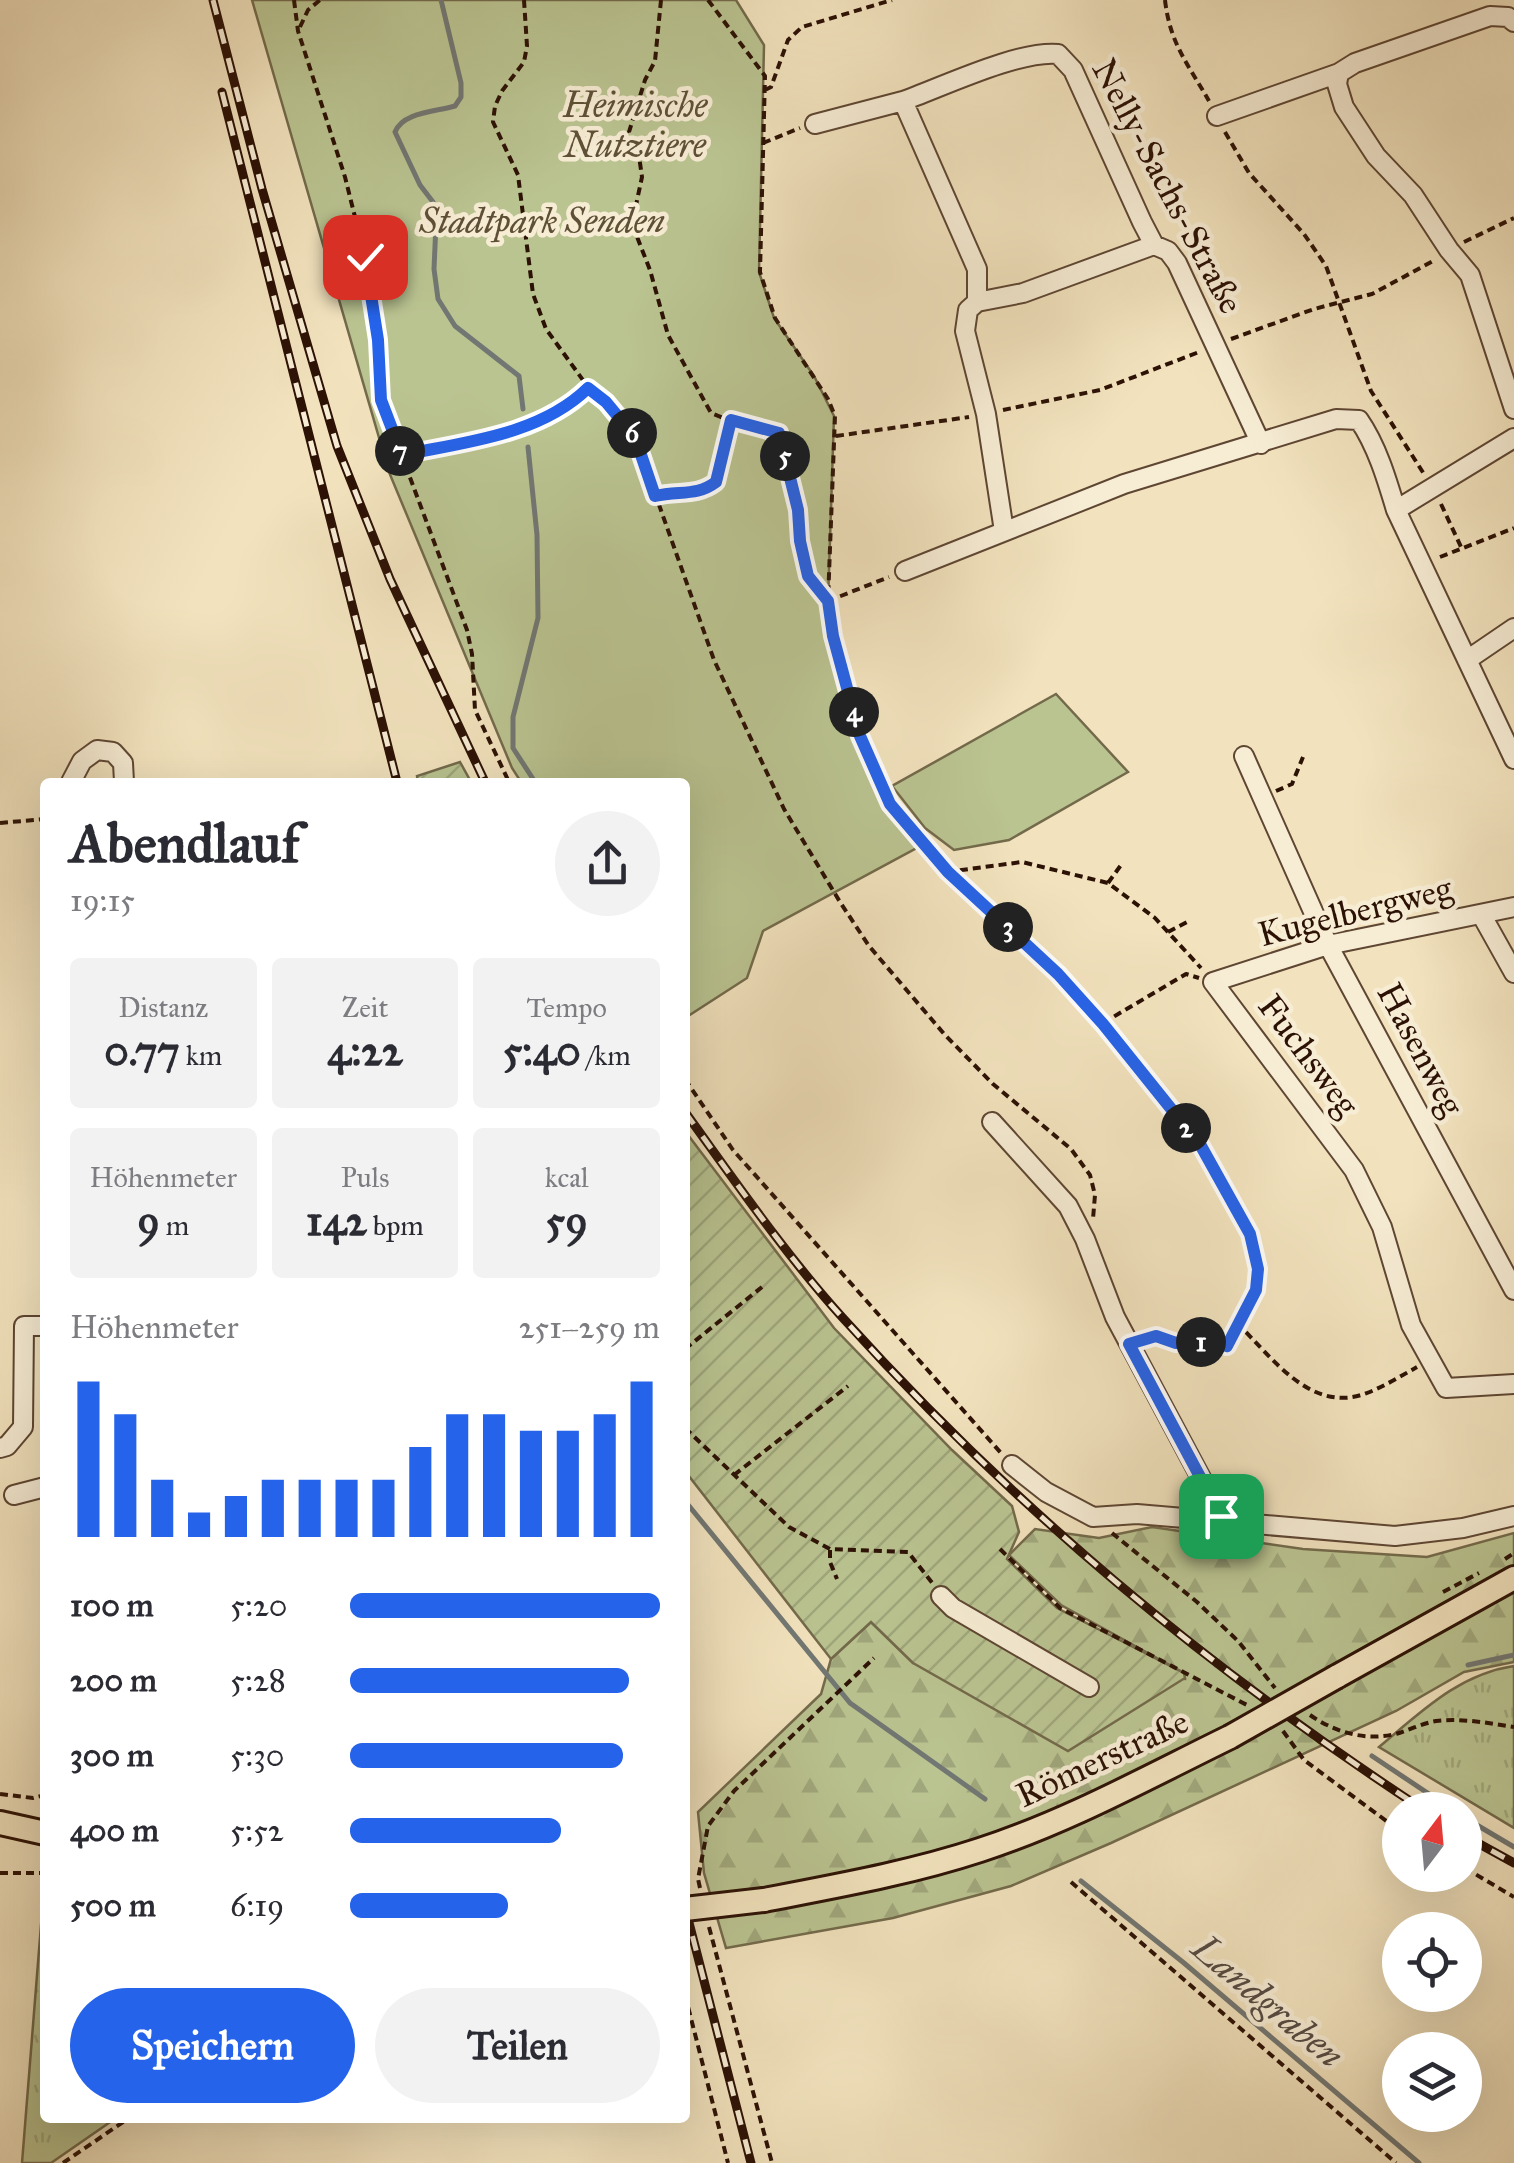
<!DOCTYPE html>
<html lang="de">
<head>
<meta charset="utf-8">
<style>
  body { margin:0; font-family:"IM FELL Great Primer",serif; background:#f2f2f3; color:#2b2b33; height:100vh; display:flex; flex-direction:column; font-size:38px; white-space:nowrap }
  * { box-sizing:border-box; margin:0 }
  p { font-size:32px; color:#7c7c81 }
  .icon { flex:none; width:55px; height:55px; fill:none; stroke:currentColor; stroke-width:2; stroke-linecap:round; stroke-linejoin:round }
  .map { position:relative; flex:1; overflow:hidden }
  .sheet { position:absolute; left:40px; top:778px; width:650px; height:1345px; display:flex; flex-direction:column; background:#fff; border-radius:10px; box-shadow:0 10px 40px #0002 }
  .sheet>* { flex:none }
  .needle { width:65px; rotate:16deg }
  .tools { position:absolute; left:1382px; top:1792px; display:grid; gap:20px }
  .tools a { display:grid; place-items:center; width:100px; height:100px; border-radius:50%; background:#fff; box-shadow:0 10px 40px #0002; font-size:50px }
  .pin { position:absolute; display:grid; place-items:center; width:85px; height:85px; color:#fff; margin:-42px; border-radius:20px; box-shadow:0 5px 15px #0006 }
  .km { position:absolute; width:50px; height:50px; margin:-25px; border-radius:50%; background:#222; color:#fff; font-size:28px; line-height:50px; text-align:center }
  .round { display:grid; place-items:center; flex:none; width:105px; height:105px; border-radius:52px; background:#f2f2f3 }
  .headline { display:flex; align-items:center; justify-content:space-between; height:170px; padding:0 30px }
  h1 { font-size:55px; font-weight:700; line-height:75px }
  .metrics { display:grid; grid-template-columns:repeat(3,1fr); gap:15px; height:170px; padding:10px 30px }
  .metrics div { display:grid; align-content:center; border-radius:10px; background:#f2f2f3; text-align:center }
  .metrics b { font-size:42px; font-weight:700 }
  .metrics small { font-size:28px; font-weight:400 }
  .metrics p { font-size:28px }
  .chart { height:280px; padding:20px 30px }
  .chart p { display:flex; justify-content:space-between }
  .chart svg { width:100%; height:180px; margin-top:10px; stroke:#2563eb; stroke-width:6 }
  .primary-button { display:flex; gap:20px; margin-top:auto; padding:20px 30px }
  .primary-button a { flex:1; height:115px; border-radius:60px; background:#2563eb; color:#fff; font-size:40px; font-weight:700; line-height:115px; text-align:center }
  .primary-button a+a { background:#f2f2f3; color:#2b2b33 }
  ul { padding:0 30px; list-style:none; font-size:32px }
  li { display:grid; grid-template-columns:160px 120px 1fr; align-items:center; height:75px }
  li i { height:25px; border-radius:12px; background:#2563eb }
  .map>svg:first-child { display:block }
  .grass { fill:url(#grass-tufts); stroke:#736a4b; stroke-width:2.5 }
  .forest { fill:url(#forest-firs); stroke:#736a4b; stroke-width:2.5 }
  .park { fill:#bac491; stroke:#736a4b; stroke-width:2.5 }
  .garden { fill:url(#garden-furrows); stroke:#736a4b; stroke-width:2.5 }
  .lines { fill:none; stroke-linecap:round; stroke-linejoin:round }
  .stream { stroke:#727773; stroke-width:5 }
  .minor-casing { stroke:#5e4633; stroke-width:22 }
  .major-casing { stroke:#2c1105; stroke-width:28 }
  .path { stroke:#2c1105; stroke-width:4; stroke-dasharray:8 5; stroke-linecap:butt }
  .minor { stroke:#f7edd5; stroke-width:18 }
  .major { stroke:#f2e3be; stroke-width:22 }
  .rail-casing { stroke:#2c1105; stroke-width:9 }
  .rail { stroke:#f7edd5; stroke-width:5; stroke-dasharray:15; stroke-linecap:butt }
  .major-bridge-casing { stroke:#2c1105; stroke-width:28; stroke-linecap:butt }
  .major-bridge { stroke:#f2e3be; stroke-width:22 }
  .route-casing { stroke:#fff; stroke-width:20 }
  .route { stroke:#2563eb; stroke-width:12 }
  .labels { text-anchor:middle; stroke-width:9; stroke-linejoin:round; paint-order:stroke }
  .park-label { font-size:35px; font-style:italic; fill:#5e5036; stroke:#f7edd5 }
  .street-label { font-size:35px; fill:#2c1105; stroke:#f7edd5 }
  .water-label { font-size:38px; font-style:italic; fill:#554c45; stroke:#f7edd5 }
</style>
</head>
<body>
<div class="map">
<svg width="1514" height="2163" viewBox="0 0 1514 2163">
  <defs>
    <pattern id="grass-tufts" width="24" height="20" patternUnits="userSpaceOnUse" patternTransform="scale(2.5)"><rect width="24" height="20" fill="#bac491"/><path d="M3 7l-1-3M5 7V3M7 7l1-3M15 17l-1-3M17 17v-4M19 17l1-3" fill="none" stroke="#a0a77c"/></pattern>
    <pattern id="forest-firs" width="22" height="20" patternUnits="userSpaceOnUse" patternTransform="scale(2.5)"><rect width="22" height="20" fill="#bac491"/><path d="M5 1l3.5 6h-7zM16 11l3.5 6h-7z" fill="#a0a77c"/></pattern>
    <pattern id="garden-furrows" width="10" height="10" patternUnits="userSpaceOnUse" patternTransform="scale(2.5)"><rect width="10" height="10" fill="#bac491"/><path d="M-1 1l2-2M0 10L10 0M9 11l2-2" fill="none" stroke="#a0a77c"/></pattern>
  </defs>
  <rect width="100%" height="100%" fill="#f2e3be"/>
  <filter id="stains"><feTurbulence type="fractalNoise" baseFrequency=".002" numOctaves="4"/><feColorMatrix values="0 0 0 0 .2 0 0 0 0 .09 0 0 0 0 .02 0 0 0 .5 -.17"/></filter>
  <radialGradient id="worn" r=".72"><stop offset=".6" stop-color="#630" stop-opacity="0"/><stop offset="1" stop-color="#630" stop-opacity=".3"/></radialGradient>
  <path class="grass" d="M1514,1666V1828L1379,1747C1421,1712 1459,1674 1514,1666Z
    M45,1875V2118H116L51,2163H22Z"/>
  <path class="forest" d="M1152,1527L1303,1549L1427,1557L1514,1533V1662L1464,1672L1396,1711L1111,1843L1011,1886L893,1918L726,1948L704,1873L698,1812L821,1694L831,1659L871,1622L913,1663L1185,1679L1184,1673L1061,1605L1009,1555L1035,1529L1099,1538Z"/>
  <path class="park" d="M252,0H736L764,45L759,272L774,318L814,376L834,416L828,602L833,636L854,723L869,763L882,792L924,844L763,931L747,978L685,1018V782H521L512,768L389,472Z
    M1056,694L1128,772L1009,840L954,850L925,828L892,786Z"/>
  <path class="garden" d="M460,762L471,782H418L417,776Z
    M685,1131L834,1328L952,1450L1012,1506L1019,1532L1007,1559L1057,1608L1184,1673L1185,1678L1068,1751L913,1663L871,1622L831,1659L685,1471Z"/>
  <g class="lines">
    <path class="stream" d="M441,0L461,83V97L455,106C435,112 403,112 395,132L420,185L433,202L436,224L434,269L438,299L455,326L519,376L523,409
      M528,447L537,535L538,618L513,717V748L535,782
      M685,1501L850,1703L985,1799
      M1468,1665L1514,1655
      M1372,1756L1453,1810
      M1465,1818L1514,1847
      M1081,1881L1184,1963L1419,2163"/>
    <defs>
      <path id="minor" d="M1514,22L1508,17L1490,16L1355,63L1339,73L1337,84L1344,107L1376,156L1413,195L1449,250L1470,275L1514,409
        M1217,116L1339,73
        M815,124L903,101
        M977,302L1023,293L1154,245
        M1514,438L1396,510L1514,759
        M1004,531L986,414L965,331L968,310L977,302V269L903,101C942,87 1019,50 1058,54L1073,70L1142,222L1154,245L1168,251L1177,263L1261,444
        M905,571L1124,484L1336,419L1359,420C1377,446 1387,480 1396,510
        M1467,660L1514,628
        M1244,756L1328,945L1514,1290
        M71,782L82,761L97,750L113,752L123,763L124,782
        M1514,907L1328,945L1213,982L1354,1170L1382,1227L1411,1325L1446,1388L1514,1384
        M1481,914L1514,973
        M992,1122L1068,1206L1085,1239L1115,1317L1224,1521
        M0,1448L7,1446L23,1427L24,1326H45
        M1012,1465L1046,1492L1093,1517L1137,1514L1395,1536L1463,1528L1514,1516
        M14,1495L45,1487
        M941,1596L953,1608L1089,1687"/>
      <path id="major" d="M1336,1677L1514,1578
        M0,1823L45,1833
        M764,1900C836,1886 910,1873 980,1850C1067,1822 1148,1777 1230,1737"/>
    </defs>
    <use href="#minor" class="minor-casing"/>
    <use href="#major" class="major-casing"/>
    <path class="path" d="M294,0L298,31L345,177L365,257L378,340L381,400L467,630L472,654L475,710L509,782
      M524,0L527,46L524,62L502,91L495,106L493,122L518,175L533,294L546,329L588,387L606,402L635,437L714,660L784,809L840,902L869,946L945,1035L993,1084L1071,1149L1090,1175L1095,1195L1093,1219
      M661,0L655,61L645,80L629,132L639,156L642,177L632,224L650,270L668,335L711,413L731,421
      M708,0L765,76L760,272L775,318L828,399L835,416L828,601L833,635L861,735L890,804L947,872L1058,974L1103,1023L1201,1147L1249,1234L1258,1269L1256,1290L1227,1346C1210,1341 1194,1345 1177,1343C1164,1341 1158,1335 1145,1339
      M1165,0C1170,44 1188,64 1209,101
      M300,27L308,10L320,0
      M765,90L771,87L788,40L802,27L892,0
      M1225,132L1249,173L1304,234L1326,266L1371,391L1424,474
      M763,143L800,128
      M1464,242L1514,218
      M1231,339L1314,309L1372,294L1435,260
      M1003,410L1100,390L1199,352
      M836,436L969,417
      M402,455C464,442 540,436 587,388
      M655,495C678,491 697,496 717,483L731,421L779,433L798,510L799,541L808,576L821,596L828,601
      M1441,504L1462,549
      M1440,557L1514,528
      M828,601L889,577
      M1276,791L1292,784L1303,757
      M0,823L45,819
      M947,872L1022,862L1108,883L1155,918L1201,968
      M1108,883L1121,865
      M1168,932L1189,921
      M1103,1023L1186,974L1199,978
      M685,1079L733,1150L1001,1453
      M1237,1323C1272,1357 1311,1415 1367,1393C1385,1386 1401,1376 1417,1367
      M685,1349L762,1287
      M685,1428L789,1527L830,1549L908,1552L933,1584
      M734,1475L848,1386
      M1112,1533L1197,1602L1238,1641L1275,1688
      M1000,1549L1060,1608L1247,1705
      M830,1550V1562L837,1579
      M1505,1559L1514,1553
      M1443,1592L1479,1573
      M1310,1715C1336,1733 1368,1742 1399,1733C1411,1729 1424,1723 1436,1721C1463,1718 1488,1723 1514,1727
      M1283,1731L1304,1760L1400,1831
      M0,1794L33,1798L45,1795
      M1465,1868L1514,1897
      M0,1873H45
      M1071,1882L1396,2163
      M700,1888L698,1879L708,1826L734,1791L874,1658
      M709,1927L772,2163
      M685,1995L728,2163
      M63,2163L129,2118"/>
    <use href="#minor" class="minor"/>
    <use href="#major" class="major"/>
    <defs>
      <path id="rail" d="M213,0L262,189L337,446L390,579L485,782
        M222,92L397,782
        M685,1112C735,1181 785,1254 842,1317C1016,1510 1207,1668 1424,1810
        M1465,1836L1514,1863
        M685,1907L751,2163"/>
    </defs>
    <use href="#rail" class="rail-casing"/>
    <use href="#rail" class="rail"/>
    <defs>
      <path id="major-bridge" d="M1230,1737L1336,1677
        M685,1909L764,1900"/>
    </defs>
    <use href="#major-bridge" class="major-bridge-casing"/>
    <use href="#major-bridge" class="major-bridge"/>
  </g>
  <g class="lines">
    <defs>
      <path id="route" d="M365,257L378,340L381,400L402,455C465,442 540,435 588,388L606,402L635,437L655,496C679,490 696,497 716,482L731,420L779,433L798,510L800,541L808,576L828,601L833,636L860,736L890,804L948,872L1058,974L1103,1024L1201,1146L1250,1234L1258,1269L1256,1290L1227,1346L1216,1342L1176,1343L1156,1336L1129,1344L1221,1516"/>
    </defs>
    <use href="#route" class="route-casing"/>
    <use href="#route" class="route"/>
  </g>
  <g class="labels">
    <g class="park-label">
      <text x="635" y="117">Heimische<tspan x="635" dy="40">Nutztiere</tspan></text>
      <text x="542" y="233">Stadtpark Senden</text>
    </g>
    <g class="street-label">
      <text transform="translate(1168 186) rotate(62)" y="12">Nelly-Sachs-Straße</text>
      <text transform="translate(1355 911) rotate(-14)" y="12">Kugelbergweg</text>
      <text transform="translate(1421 1049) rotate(62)" y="12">Hasenweg</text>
      <text transform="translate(1309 1055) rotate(53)" y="12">Fuchsweg</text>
      <text transform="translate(1102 1758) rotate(-25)" y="12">Römerstraße</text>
    </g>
    <g class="water-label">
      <text transform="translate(1268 2001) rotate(40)" y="13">Landgraben</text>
    </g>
  </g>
  <rect width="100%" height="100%" filter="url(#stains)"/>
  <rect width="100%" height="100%" fill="url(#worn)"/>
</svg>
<div class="tools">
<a><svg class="needle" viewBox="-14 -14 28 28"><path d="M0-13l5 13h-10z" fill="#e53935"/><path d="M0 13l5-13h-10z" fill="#7c7c81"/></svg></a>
<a><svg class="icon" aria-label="locate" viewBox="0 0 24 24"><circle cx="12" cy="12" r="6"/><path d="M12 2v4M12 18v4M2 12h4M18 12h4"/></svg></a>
<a><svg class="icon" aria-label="layers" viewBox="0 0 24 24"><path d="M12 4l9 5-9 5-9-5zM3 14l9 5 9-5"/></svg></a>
</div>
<div class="pin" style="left:1221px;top:1516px;background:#1e9e55"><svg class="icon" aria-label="arrive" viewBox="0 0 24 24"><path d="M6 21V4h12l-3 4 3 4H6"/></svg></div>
<div class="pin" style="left:365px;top:257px;background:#d93025"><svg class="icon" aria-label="check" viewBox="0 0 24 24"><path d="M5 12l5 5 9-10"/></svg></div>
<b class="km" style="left:1201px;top:1342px">1</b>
<b class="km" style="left:1186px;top:1128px">2</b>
<b class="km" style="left:1008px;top:927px">3</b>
<b class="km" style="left:854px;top:712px">4</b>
<b class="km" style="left:785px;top:456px">5</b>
<b class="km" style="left:632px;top:433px">6</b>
<b class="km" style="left:400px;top:451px">7</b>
<section class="sheet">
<div class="headline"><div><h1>Abendlauf</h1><p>19:15</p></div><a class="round"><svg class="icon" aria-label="share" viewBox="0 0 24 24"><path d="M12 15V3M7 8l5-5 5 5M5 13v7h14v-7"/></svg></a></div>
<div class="metrics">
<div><p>Distanz</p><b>0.77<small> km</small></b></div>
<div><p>Zeit</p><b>4:22</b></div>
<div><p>Tempo</p><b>5:40<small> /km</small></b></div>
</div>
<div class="metrics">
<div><p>Höhenmeter</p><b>9<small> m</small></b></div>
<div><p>Puls</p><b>142<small> bpm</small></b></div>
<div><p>kcal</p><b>59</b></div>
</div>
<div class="chart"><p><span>Höhenmeter</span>251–259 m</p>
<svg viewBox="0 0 160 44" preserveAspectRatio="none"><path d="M5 44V6M15 44V14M25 44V30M35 44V38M45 44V34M55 44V30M65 44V30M75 44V30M85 44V30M95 44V22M105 44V14M115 44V14M125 44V18M135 44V18M145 44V14M155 44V6"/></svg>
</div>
<ul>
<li><b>100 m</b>5:20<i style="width:100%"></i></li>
<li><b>200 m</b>5:28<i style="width:90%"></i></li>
<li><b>300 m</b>5:30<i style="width:88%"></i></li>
<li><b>400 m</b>5:52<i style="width:68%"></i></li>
<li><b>500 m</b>6:19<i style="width:51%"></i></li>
</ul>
<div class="primary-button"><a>Speichern</a><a>Teilen</a></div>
</section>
</div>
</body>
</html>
